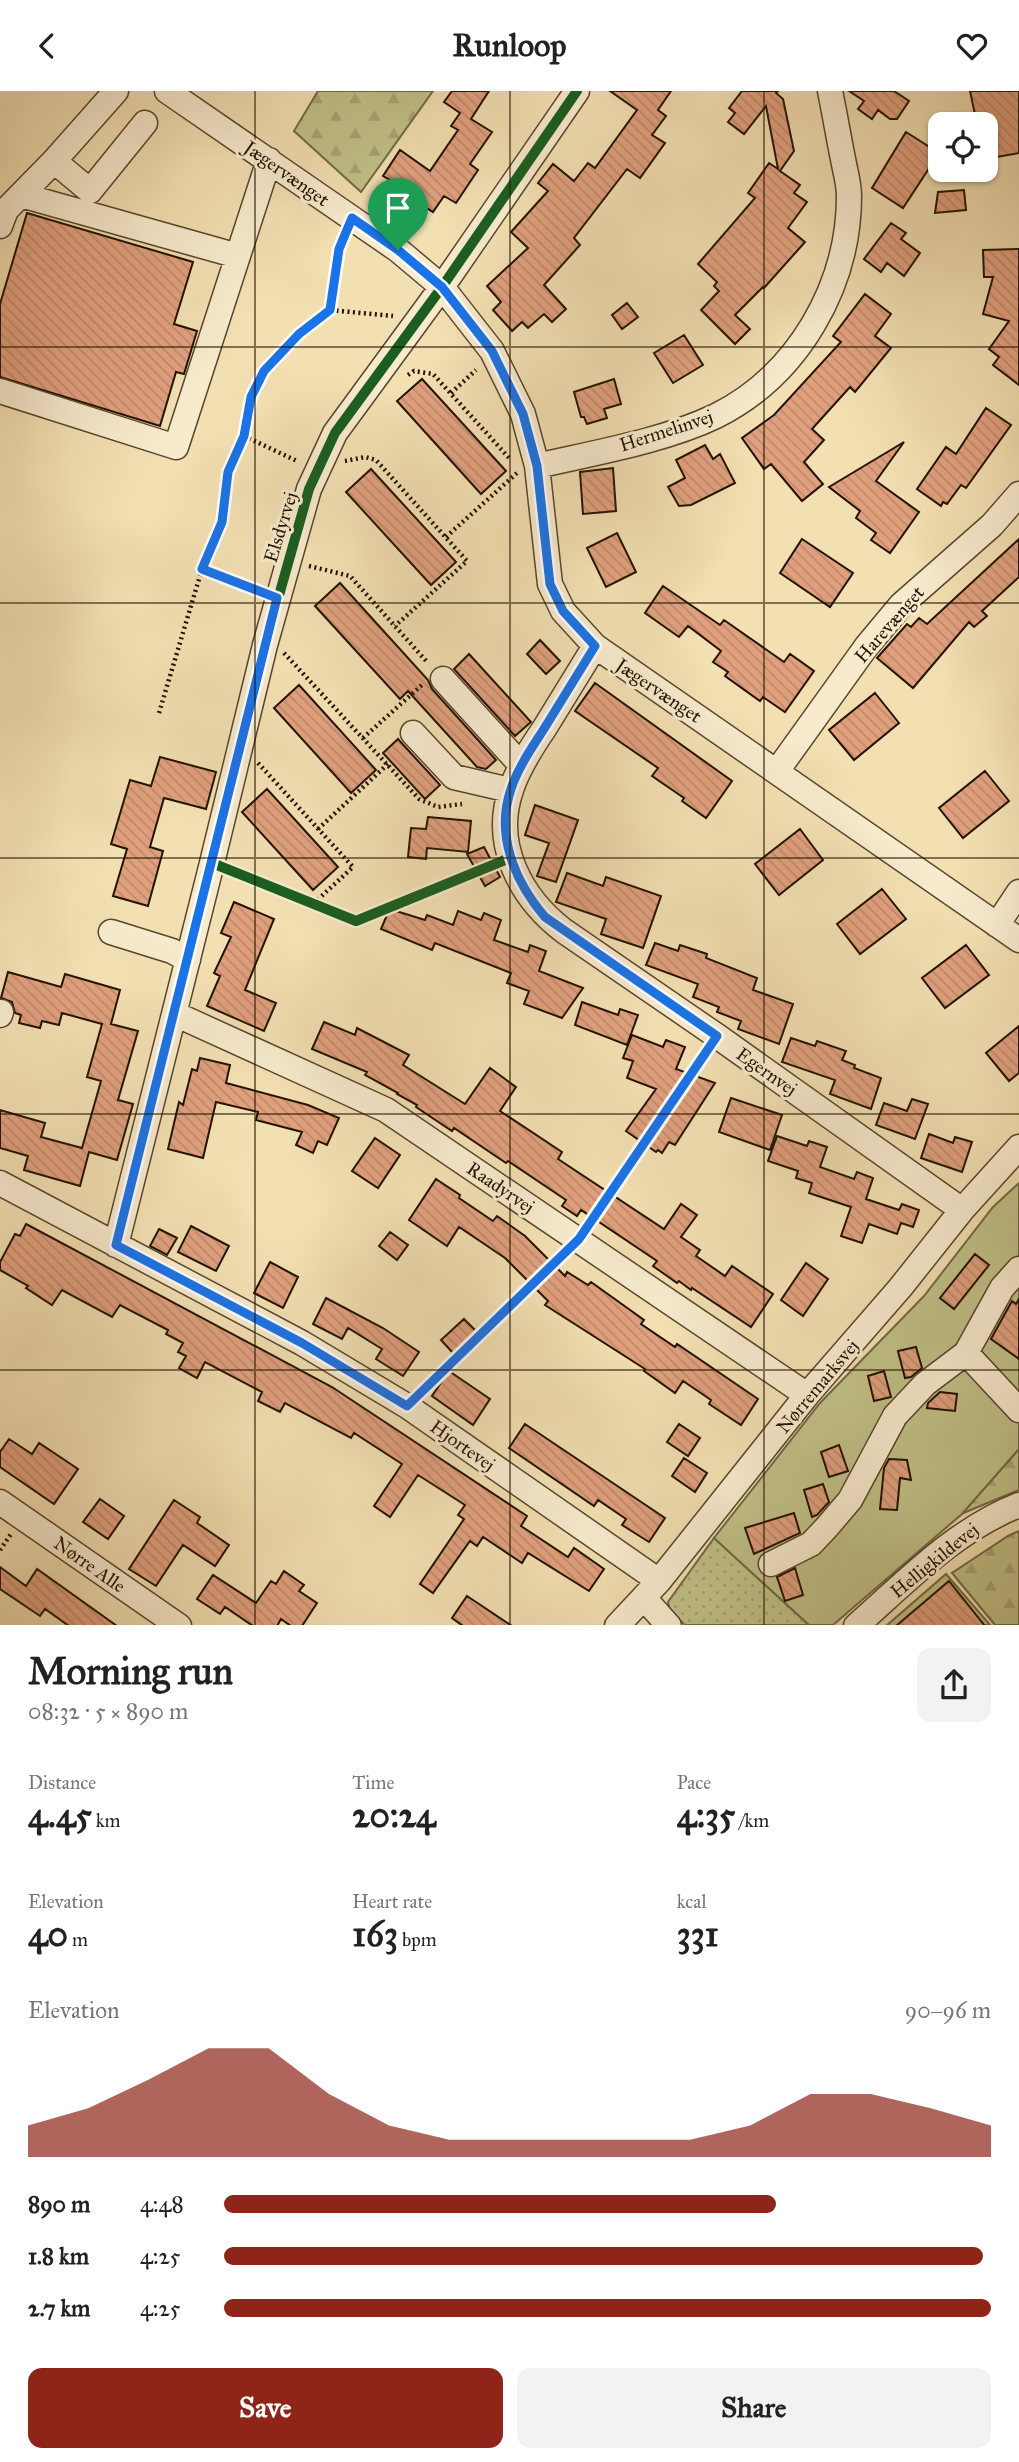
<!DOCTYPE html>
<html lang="en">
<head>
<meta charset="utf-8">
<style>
  body { margin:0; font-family:"IM FELL Great Primer",serif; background:#f2f2f2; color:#222; height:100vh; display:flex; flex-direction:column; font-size:26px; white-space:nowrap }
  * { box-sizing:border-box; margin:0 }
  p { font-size:23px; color:#767676 }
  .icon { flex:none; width:38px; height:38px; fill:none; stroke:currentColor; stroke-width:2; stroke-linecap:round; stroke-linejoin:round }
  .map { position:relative; height:1534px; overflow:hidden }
  .side { display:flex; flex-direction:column; background:#fff; flex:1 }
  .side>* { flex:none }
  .fabs { position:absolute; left:928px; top:21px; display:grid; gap:14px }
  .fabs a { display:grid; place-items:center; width:70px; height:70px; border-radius:14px; background:#fff; box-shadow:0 2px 5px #0004; font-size:35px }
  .pin { position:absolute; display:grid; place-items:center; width:60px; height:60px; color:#fff; margin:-72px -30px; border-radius:50% 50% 50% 0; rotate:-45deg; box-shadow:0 0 7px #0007 }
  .pin .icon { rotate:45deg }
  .round { display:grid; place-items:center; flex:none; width:74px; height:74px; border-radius:14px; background:#f2f2f2 }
  .summary { display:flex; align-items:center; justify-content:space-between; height:119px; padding:0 28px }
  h1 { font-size:38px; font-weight:800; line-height:52px }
  .figures { display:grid; grid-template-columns:repeat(3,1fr); gap:10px; height:119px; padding:7px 28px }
  .figures div { display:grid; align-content:center }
  .figures b { font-size:35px; font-weight:800 }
  .figures small { font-size:19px; font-weight:400 }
  .figures p { font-size:19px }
  .chart { height:196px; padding:14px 28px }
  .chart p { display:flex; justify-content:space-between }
  .chart svg { width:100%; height:126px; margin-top:7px; fill:#8f2418; opacity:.7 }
  .cta { display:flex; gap:14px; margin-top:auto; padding:14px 28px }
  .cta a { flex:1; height:80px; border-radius:14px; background:#8f2418; color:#fff; font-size:28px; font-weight:800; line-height:80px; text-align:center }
  .cta a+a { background:#f2f2f2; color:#222 }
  ul { padding:0 28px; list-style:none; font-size:23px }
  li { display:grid; grid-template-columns:112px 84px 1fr; align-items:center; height:52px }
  li i { height:18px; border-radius:9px; background:#8f2418 }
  header { display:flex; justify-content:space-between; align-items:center; height:91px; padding:0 28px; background:#fff; font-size:32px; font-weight:800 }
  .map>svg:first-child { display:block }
  .grass { fill:url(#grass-dots); stroke:#726a44; stroke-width:2 }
  .forest { fill:url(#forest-firs); stroke:#726a44; stroke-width:2 }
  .park { fill:#c1c088; stroke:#726a44; stroke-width:2 }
  .building { fill:url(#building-back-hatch); stroke:#231300; stroke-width:2 }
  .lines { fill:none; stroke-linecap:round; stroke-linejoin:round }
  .minor-casing { stroke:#57462c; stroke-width:27 }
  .path { stroke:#231300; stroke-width:4.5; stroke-dasharray:2 3.5; stroke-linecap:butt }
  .minor { stroke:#f7eacd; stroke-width:24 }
  .cycleway-casing { stroke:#f7eacd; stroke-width:15 }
  .cycleway { stroke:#1b5e20; stroke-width:10 }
  .route-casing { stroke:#fff; stroke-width:14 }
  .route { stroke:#1a73e8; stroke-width:9 }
  .grid { fill:none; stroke:#231300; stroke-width:2; stroke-opacity:0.55 }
  .labels { text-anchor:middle; stroke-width:6; stroke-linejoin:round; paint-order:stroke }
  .street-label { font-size:19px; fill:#231300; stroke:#f7eacd }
</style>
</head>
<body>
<header><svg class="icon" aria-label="back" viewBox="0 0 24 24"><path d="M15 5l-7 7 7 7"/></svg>Runloop<svg class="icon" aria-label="heart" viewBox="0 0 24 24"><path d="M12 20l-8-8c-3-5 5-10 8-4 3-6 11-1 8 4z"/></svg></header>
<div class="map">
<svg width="1019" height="1535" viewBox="0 0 1019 1535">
  <defs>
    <pattern id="grass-dots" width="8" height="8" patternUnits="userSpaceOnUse" patternTransform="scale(1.75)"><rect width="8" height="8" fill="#c1c088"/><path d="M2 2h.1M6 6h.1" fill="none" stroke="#a6a474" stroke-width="1.8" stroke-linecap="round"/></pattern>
    <pattern id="forest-firs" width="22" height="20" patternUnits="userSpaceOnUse" patternTransform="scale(1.75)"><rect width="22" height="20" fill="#c1c088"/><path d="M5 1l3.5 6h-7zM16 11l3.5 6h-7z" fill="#a6a474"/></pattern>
    <pattern id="building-back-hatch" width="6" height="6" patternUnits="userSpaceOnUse" patternTransform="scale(1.75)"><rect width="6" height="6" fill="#e0a07e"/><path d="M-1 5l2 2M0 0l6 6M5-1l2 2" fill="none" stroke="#c0896b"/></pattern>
  </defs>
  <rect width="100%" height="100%" fill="#f2dfb2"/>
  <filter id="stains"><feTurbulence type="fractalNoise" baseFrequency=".00286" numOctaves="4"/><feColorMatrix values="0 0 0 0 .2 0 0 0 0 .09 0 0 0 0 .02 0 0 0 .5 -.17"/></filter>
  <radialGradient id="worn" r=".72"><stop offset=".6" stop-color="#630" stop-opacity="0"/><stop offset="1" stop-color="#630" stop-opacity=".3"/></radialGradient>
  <path class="grass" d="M714,1447L809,1534H685L670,1520L668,1511Z"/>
  <path class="forest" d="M318,0H433L361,101L294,40Z
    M1019,1358V1399L961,1423Z
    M1019,1440V1534H995L952,1482L1008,1445Z"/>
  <path class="park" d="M1019,1092V1358L962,1423L833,1534H809L714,1447L820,1312L924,1205L993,1116Z
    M946,1483L990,1534L886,1535Z"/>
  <path class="building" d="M452,0H489L471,28L492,41L470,73L478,79L456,112L444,105L433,121L388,91L390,89L383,85L400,59L430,80L458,39L451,35L460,22L444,11Z
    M610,0H671L658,19L666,25L652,44L665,52L640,87L627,78L574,147L580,154L544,194L566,218L552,231L544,223L528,237L522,231L512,240L493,219L501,211L487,195L528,157L511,141L548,100L538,92L553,73L574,90L588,72L595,77L637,19Z
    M742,0H778L776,2L783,8L794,60L780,80L800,94L794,102L807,111L788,137L805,151L764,197L763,196L735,224L750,238L735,253L701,219L719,200L714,195L717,191L698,173L755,107L748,102L769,72L778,78L766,15L744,43L728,31L735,22L729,17Z
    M849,0H894L909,10L897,28H890L878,19L872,28L858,18L864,10Z
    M970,0H1019V62L985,68V33H977Z
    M906,41L939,62L903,117L872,97Z
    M964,99L966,119L935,122L938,101Z
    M27,122L193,171L174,233L197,240L184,283L176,281L160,335L0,286V213Z
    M891,132L906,142L901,148L920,162L904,185L887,172L881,181L864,168Z
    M1019,158V294L993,274L999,266L989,258L1009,230L983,223L993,186H984L983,159Z
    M865,203L891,223L875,245L891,257L855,301L850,296L812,338L824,349L804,371L823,393L802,410L771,373L764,378L742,347L774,324L841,251L833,245Z
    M627,212L638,226L622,238L612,224Z
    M684,244L703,274L673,292L654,262Z
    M422,288L506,380L481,403L397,310Z
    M614,288L621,313L604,318L607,327L587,333L584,326H581L574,301Z
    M986,317L1011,334L966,397L961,394L947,413L943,411L941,415L917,398L946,356L956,363Z
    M904,351L876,390L919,421L890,462L871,449L876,442L856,427L860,420L829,396Z
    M705,354L713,368L720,363L735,392L691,414L679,415L668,396L685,387L676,369Z
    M613,377L616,420L583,423L580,381Z
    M371,378L456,471L431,494L346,401Z
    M617,442L636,481L606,496L587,457Z
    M802,448L853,482L830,516L780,482Z
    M1019,448V486L982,520L987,525L974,536L969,531L913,597L877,567L907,533L911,536L919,527L927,533Z
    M340,492L428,589L432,598L496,669L486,678L477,676L408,600L400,608L315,515Z
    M663,495L720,534L724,529L784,571L790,563L814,580L785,621L763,606L760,610L725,585L728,581L713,571L721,560L688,535L679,546L645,522Z
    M540,549L560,570L546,583L527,563Z
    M469,563L531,631L515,645L454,578Z
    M595,592L732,690L706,727L682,710L684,707L652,685L658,677L575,620Z
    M299,594L376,679L351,702L274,617Z
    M875,602L899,632L854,669L829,639Z
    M398,648L440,694L425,708L383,662Z
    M160,666L216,681L206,718L164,707L150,756L163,760L148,815L113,805L127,758L111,753L130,689L151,695Z
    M985,680L1009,710L963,747L939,717Z
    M267,698L338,776L313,799L242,721Z
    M535,714L578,729L556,791L537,785L549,752L525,744Z
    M428,726L471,730L468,761L427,757L426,768L408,766L411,737L426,738Z
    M800,738L823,769L779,804L755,773Z
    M484,756L500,786L485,795L467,763Z
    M567,782L603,795L606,786L661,805L643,857L601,843L606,828L556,811Z
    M882,798L906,828L860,863L837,833Z
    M234,811L274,828L245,899L276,912L264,940L207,915L220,885L214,882L231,846L221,842Z
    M396,820L425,829L427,824L453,834L458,820L481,829L484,822L501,829L494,849L528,861L530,854L546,860L539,880L583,897L562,927L524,913L529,900L507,892L511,882L435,852L432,859L381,838L387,824Z
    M655,852L678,860L680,854L707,863L706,867L757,887L753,899L793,913L779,953L738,938L741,930L717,921L719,916L693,906L698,893L646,874Z
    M966,854L989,884L945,917L922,887Z
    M8,881L61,896L65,883L120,899L111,933L138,940L118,1009L133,1013L117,1069L89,1061L80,1095L24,1079L28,1065L0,1057V1019L45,1032L41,1046L82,1057L101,990L87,986L102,933L62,922L59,934L42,930L40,937L19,932L21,924L15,922L12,911L1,907Z
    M582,911L618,924L620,918L638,924L627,954L575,934Z
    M324,931L355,944L357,937L409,964L403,974L465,1013L490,977L516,996L500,1020L562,1061L558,1068L664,1138L681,1113L697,1124L681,1146L700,1159L696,1165L725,1185L732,1175L773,1203L751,1236L692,1197L691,1199L679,1190L677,1192L653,1175L657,1170L581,1119L577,1125L562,1115L566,1109L508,1070L506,1072L454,1037L452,1040L416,1016L417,1014L397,1003L398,1002L365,984L367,981L312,958Z
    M1019,935V982L1009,990L986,962Z
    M632,944L663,956L666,949L685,956L676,978L715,992L675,1054L669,1051L662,1062L658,1059L656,1061L626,1040L656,998L627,987L633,970L623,967Z
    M791,947L815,955L817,950L846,960L842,969L855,974L854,977L881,987L871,1018L830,1003L835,989L782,971Z
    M200,967L230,974L226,992L308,1014L339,1027L327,1054L318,1050L313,1062L296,1054L302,1041L256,1029L258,1021L216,1011L203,1067L168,1058L179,1011L183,1014L192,978L197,980Z
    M731,1007L782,1024L770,1059L719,1041Z
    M912,1008L928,1013L915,1048L876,1034L884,1012L907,1020Z
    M929,1043L953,1052L955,1046L972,1051L962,1081L921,1067Z
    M777,1045L807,1055L809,1050L827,1056L820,1076L854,1088L857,1081L873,1087L866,1108L899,1119L902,1113L919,1119L913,1136L901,1132L897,1143L869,1133L862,1152L841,1145L851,1116L809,1102L812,1092L796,1087L798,1080L768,1070Z
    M375,1047L400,1064L378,1097L352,1080Z
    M436,1088L460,1104L459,1107L493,1130L497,1125L525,1145L565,1185L567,1181L588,1194L591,1191L644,1229L641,1233L675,1256L677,1253L758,1308L741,1334L709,1313L711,1309L683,1290L675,1302L644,1280L645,1278L545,1214L548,1210L505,1167L459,1136L447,1155L409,1129Z
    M26,1133L332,1296L527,1425L521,1435L568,1466L574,1457L604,1478L589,1500L528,1462L522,1472L483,1446L477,1455L470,1450L433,1502L420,1493L464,1428L458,1424L465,1414L418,1384L390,1426L374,1415L402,1373L354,1342L351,1347L285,1312L280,1321L258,1310L262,1301L205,1271L197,1287L179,1277L186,1265L178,1261L183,1252L166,1243L168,1239L120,1214L112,1226L62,1199L52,1214L26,1197L28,1195L0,1179V1171L15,1143L20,1145Z
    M191,1135L229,1155L216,1180L178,1161Z
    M159,1138L177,1147L167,1164L150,1155Z
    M390,1141L408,1154L397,1169L379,1155Z
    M975,1163L989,1174L954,1218L940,1207Z
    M270,1171L298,1186L283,1217L254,1202Z
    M806,1172L828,1188L803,1225L781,1209Z
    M326,1207L383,1237L419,1261L403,1285L376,1268L382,1258L348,1237L342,1248L313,1233Z
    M1019,1208V1268L991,1248L1012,1210L1016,1213Z
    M464,1228L476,1240L453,1262L441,1249Z
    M916,1256L922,1277L911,1286L905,1287L898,1260Z
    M449,1280L490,1308L473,1334L432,1305Z
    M884,1280L891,1306L874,1310L868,1285Z
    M940,1301L957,1303L955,1320L927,1317L928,1312Z
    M525,1333L665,1427L649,1451L622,1434L626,1428L598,1409L594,1415L509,1357Z
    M679,1333L700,1347L688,1365L667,1351Z
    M9,1348L32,1363L39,1352L78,1378L54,1413L0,1376V1361Z
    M839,1354L848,1380L829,1386L821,1361Z
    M684,1367L707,1382L695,1401L672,1385Z
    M889,1368L907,1369L911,1389L900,1387L897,1419L880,1418L884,1377Z
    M823,1393L829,1411L817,1424L812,1426L804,1399Z
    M100,1408L124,1425L108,1448L83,1431Z
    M174,1409L200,1426L197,1432L229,1454L215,1475L183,1454L156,1495L129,1478Z
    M794,1422L800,1442L754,1463L745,1437Z
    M0,1476L26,1495L37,1478L117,1535H69L45,1518L40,1525L0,1498Z
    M795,1477L803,1504L785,1510L777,1486Z
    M284,1480L304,1494L299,1500L317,1512L302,1535H291L281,1528L277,1535H253L225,1516L220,1523L197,1508L213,1484L256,1512L271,1490L276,1493Z
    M949,1490L985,1535H896Z
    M467,1505L512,1535H463L452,1527Z"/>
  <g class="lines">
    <defs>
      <path id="minor" d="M167,0L398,159L442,196L492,260L523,323L537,375L550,493L563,520L595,555L1019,849
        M54,70L90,100L145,32
        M21,104L238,165
        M0,135L6,119L54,70L116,0
        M0,300L176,356L269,69
        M537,375C593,362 664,350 716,325C798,284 849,195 849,105C849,94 846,83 844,73C839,49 835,24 830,0
        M595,555C578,583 561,610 544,638C531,657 518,677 511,699C492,754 521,807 564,840L717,945L962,1119
        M443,588L521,674
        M413,642L454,686L510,699
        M777,680L866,556L901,514L992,434L1019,403
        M997,834L1019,801
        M111,841L172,860L188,869
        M175,923L386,1019L807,1304
        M0,924L1,921
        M0,1092L302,1252L407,1315L659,1490
        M116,1154L212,772L265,554L309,398L335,342L442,196L577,0
        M966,1262L1019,1319
        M0,1411L179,1535
        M771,1473L811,1453L827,1436L850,1409L895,1325L925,1293L966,1262L1002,1197L1019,1178
        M644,1507L669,1535
        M617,1535L659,1490L807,1304L900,1197L962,1119L1019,1056
        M856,1535C907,1490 955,1439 1019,1414"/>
    </defs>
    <use href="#minor" class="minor-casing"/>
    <path class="path" d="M330,219L339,158L344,147
      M408,284L414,280L433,283L510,368
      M451,302L476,279
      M244,345L297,370
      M345,370L365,366L376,369L467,470L395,535
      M446,446L517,382
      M309,475L350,485L428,572
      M202,478L257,499
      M284,562L419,708L438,716L462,713
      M159,622L202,478L222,431L228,381L244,345L251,306L264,280L299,243L330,219L393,225
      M363,647L423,593
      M258,672L353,776L313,813
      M318,738L388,673
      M0,1459L11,1443"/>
    <use href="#minor" class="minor"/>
    <defs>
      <path id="cycleway" d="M212,772L356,830L510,767
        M116,1154L212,772L265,554L309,398L335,342L442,196L577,0
        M407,1315L579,1148L717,945"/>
    </defs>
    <use href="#cycleway" class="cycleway-casing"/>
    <use href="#cycleway" class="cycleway"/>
  </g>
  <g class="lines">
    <defs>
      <path id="route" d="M352,127L398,159L442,196L492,260L523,323L537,375L550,493L563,520L595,555C579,581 563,607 547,633C534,654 519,674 511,698C495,744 515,791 545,826L717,945L579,1148L407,1315L302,1252L116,1154L277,507L202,478L222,431L228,381L244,345L251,306L264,280L299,243L330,219L339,158Z"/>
    </defs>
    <use href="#route" class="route-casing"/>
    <use href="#route" class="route"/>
  </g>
  <path class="grid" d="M255,0V1535M510,0V1535M764,0V1535M0,256H1019M0,512H1019M0,767H1019M0,1023H1019M0,1279H1019"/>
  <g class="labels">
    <g class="street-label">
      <text transform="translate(287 82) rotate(35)" y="7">Jægervænget</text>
      <text transform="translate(666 339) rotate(-18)" y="7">Hermelinvej</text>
      <text transform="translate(280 436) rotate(-73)" y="7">Elsdyrvej</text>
      <text transform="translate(889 533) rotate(-49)" y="7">Harevænget</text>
      <text transform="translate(659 599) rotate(34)" y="7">Jægervænget</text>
      <text transform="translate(767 980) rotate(35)" y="7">Egernvej</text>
      <text transform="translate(501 1096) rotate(34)" y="7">Raadyrvej</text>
      <text transform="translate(817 1295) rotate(-50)" y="7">Nørremarksvej</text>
      <text transform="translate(463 1354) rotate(35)" y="7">Hjortevej</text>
      <text transform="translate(934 1469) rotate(-39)" y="7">Helligkildevej</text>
      <text transform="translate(90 1473) rotate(35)" y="7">Nørre Alle</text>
    </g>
  </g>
  <rect width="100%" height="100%" filter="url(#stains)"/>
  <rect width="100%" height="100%" fill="url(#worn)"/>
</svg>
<div class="fabs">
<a><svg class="icon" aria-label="locate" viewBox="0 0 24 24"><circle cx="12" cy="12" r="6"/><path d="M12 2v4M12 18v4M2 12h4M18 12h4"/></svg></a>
</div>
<div class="pin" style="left:398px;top:159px;background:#1e9e55"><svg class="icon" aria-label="arrive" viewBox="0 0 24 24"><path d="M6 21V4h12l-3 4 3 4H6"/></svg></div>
</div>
<section class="side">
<div class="summary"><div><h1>Morning run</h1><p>08:32 · 5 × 890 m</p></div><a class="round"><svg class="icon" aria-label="share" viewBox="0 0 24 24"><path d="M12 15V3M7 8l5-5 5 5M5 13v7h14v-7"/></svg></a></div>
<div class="figures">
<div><p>Distance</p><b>4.45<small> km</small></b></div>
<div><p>Time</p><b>20:24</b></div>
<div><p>Pace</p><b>4:35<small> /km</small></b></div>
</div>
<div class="figures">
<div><p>Elevation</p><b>40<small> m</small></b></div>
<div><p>Heart rate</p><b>163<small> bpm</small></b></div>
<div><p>kcal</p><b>331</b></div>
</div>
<div class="chart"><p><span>Elevation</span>90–96 m</p>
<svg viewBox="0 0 160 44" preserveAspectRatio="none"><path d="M0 44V33L10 27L20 17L30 6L40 6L50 22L60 33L70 38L80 38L90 38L100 38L110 38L120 33L130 22L140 22L150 27L160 33V44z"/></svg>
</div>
<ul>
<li><b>890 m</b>4:48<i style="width:72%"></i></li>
<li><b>1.8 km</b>4:25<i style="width:99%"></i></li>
<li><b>2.7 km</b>4:25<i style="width:100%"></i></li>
</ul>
<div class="cta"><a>Save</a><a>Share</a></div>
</section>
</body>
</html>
